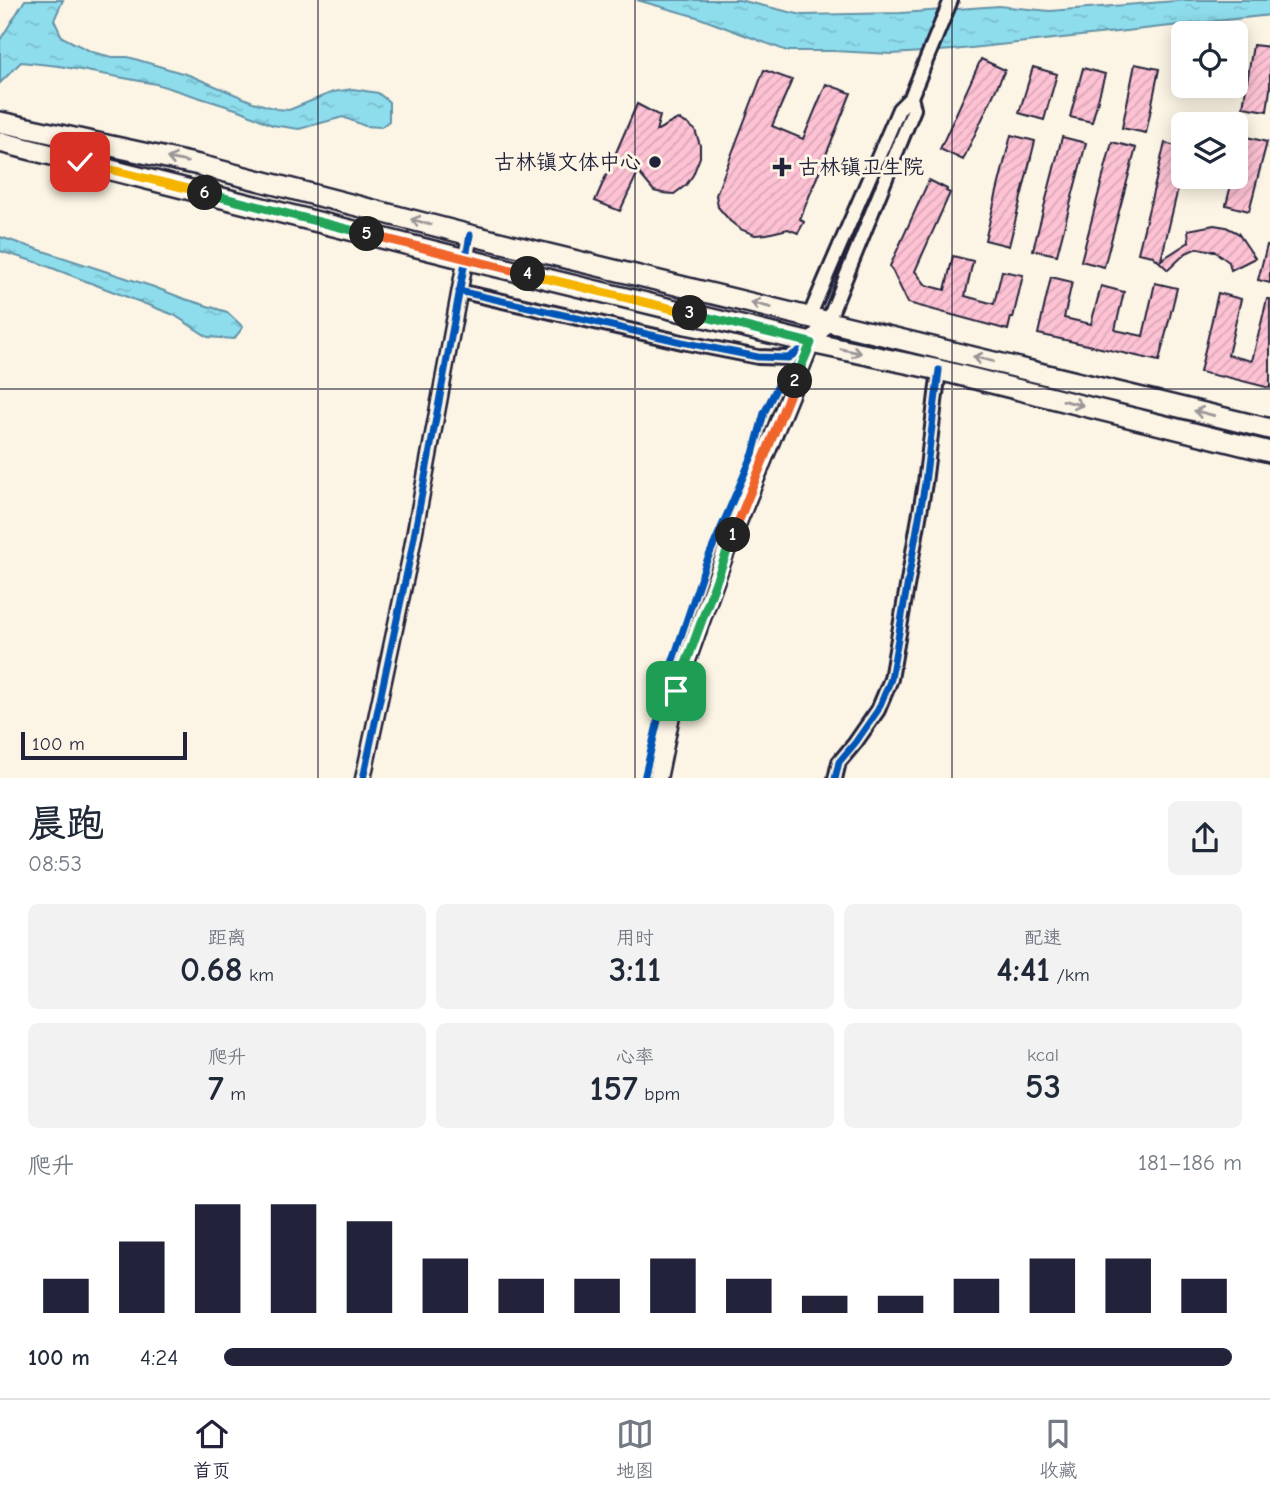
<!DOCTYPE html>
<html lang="zh">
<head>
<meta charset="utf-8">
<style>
  body { margin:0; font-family:"Comic Neue","LXGW WenKai TC",sans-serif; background:#f2f2f3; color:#1f2937; height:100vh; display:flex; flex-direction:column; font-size:26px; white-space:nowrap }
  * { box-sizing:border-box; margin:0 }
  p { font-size:23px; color:#747a83 }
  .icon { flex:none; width:38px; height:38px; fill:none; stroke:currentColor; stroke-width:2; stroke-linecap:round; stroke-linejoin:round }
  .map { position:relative; height:778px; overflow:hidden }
  .details { display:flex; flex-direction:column; background:#fff; flex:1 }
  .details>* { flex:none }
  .tools { position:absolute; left:1171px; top:21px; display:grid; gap:14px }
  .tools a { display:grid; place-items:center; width:77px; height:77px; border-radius:10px; background:#fff; box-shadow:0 4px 18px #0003; font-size:35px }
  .scale { position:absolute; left:21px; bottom:18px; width:166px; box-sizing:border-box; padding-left:7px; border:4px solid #22223b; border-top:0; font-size:19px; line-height:24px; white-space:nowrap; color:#22223b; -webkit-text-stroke:5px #fcf5e5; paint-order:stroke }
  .pin { position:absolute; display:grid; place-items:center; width:60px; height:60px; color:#fff; margin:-30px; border-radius:14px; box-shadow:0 4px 10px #0006 }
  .km { position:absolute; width:35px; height:35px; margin:-18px; border-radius:50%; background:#222; color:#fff; font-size:19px; line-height:35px; text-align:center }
  .round { display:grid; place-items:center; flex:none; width:74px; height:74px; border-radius:10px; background:#f2f2f3 }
  .headline { display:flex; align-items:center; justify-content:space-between; height:119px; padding:0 28px }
  h1 { font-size:38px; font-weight:700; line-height:52px }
  .stats { display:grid; grid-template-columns:repeat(3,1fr); gap:10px; height:119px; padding:7px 28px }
  .stats div { display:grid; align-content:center; border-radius:10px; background:#f2f2f3; text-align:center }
  .stats b { font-size:35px; font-weight:700 }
  .stats small { font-size:19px; font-weight:400 }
  .stats p { font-size:19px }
  .chart { height:196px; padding:14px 28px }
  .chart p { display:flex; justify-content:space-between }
  .chart svg { width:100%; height:126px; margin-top:7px; stroke:#22223b; stroke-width:6 }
  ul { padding:0 28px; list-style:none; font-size:23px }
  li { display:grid; grid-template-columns:112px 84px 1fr; align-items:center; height:52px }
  li i { height:18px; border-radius:9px; background:#22223b }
  .menu { display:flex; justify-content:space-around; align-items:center; height:98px; border-top:2px solid #e0e1e3; background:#fff; font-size:19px; color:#747a83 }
  .menu a { display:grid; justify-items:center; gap:4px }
  .menu .current { color:#22223b }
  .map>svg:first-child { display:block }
  .water { fill:url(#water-ripples); stroke:#6392a6; stroke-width:2 }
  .building { fill:url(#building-hatch); stroke:#22223b; stroke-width:2 }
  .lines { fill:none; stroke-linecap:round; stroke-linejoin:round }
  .minor-casing { stroke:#22223b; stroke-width:18 }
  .tertiary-casing { stroke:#22223b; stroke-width:19 }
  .secondary-casing { stroke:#22223b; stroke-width:21 }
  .primary-casing { stroke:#22223b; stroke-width:24 }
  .minor { stroke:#fcf5e5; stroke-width:12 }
  .tertiary { stroke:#fcf5e5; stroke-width:14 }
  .secondary { stroke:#fcf5e5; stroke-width:16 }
  .primary { stroke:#fcf5e5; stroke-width:19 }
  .cycleway-casing { stroke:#fcf5e5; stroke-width:11 }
  .cycleway { stroke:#0057b8; stroke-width:7 }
  .oneway { stroke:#9a9698 }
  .split-1-casing { stroke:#fff; stroke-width:14 }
  .split-2-casing { stroke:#fff; stroke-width:14 }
  .split-3-casing { stroke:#fff; stroke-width:14 }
  .split-4-casing { stroke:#fff; stroke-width:14 }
  .split-5-casing { stroke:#fff; stroke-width:14 }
  .split-6-casing { stroke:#fff; stroke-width:14 }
  .split-7-casing { stroke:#fff; stroke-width:14 }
  .split-1 { stroke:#22a559; stroke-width:9 }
  .split-2 { stroke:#f0652b; stroke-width:9 }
  .split-3 { stroke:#22a559; stroke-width:9 }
  .split-4 { stroke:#f5b400; stroke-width:9 }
  .split-5 { stroke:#f0652b; stroke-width:9 }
  .split-6 { stroke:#22a559; stroke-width:9 }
  .split-7 { stroke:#f5b400; stroke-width:9 }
  .grid { fill:none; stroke:#22223b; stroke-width:2; stroke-opacity:0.55 }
  .poi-dot { fill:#22223b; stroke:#fcf5e5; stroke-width:2.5 }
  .labels { text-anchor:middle; stroke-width:6; stroke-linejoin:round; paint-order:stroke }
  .poi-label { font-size:21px; fill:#22223b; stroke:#fcf5e5; text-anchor:end }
</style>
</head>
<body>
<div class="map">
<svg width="1270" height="779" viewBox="0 0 1270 779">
  <defs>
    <pattern id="water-ripples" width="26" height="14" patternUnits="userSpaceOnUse" patternTransform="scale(1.75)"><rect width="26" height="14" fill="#8edded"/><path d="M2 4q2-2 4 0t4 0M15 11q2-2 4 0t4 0" fill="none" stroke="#7abdcc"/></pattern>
    <pattern id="building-hatch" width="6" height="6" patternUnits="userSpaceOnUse" patternTransform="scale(1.75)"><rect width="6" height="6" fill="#fdc2d3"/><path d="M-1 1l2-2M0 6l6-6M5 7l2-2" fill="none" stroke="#d9a6b6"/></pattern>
  </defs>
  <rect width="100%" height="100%" fill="#fcf5e5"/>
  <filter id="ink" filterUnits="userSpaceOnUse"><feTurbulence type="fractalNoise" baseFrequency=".0143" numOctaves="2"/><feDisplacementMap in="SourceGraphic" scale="14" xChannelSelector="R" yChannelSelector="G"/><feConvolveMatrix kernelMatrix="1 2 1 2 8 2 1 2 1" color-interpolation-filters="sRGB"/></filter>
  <g filter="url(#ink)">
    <path class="water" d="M25,0H63L54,20L62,37L92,52L112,57H128L189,75L253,102L277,109L289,110L333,92L353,89L378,93L389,102V121L381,127L365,126L343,117L299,129L272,125L242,111L156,84L59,66L21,62L0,83V40Z
      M637,0H739L802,15L901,13L999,6L1050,11L1188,0H1270V15L953,50L892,54L833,51H787L697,17Z
      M0,237L154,287L182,298L227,312L243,327L234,339L208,337L174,315L39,263L0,251Z"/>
    <path class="building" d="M1253,45L1270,47V89L1267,111L1243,107Z
      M981,59L1005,70L963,160L940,149Z
      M1135,64L1159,69L1146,133L1122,128Z
      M1033,67L1057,74L1044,120L1019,113Z
      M1083,68L1105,74L1092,122L1070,117Z
      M764,70L792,80L772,126L803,139L826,84L851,93L800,219L804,222L798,233L788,229L767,234L755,235L740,229L730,221L718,207L716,195Z
      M637,104L660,116L656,131L678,119L688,124L695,130L700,145V157L693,175L686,185L674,194L662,193L654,191L638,172L620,211L595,201Z
      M1011,135L1035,141L1009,246L985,240Z
      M1243,136L1267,142L1249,211L1226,205L1233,177H1236V166Z
      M1062,137L1086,143L1057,255L1033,250Z
      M1112,142L1136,148L1104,267L1081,261Z
      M1165,143L1183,148V168L1161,260L1189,242L1188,230L1214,225L1226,227L1238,233L1255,258L1231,270L1229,262L1214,251L1197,248L1186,253L1168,270L1153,256L1138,253Z
      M929,180L947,189L946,191L950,193L915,271L926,285L945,290L953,256L973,261L965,296L994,304L1002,271L1023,275L1013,318L1011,317L1008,330L908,303L890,266Z
      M1267,245L1270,246V283L1258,280Z
      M1051,277L1072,282L1064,318L1091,324L1101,286L1124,292L1115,330L1143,336L1155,283L1177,288L1159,361L1038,334Z
      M1218,293L1241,299L1228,355L1252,361L1267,299H1270V388L1223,376L1222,377L1200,372Z"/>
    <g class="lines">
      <defs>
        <path id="minor" d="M459,291L682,342L758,357L788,358L811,343
          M809,317L899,109L911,97
          M828,321L914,109L911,97L951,0
          M835,779L839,762L855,743L878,710L891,679L925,483L939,370"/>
        <path id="tertiary" d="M363,779L410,558L470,235"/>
        <path id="secondary" d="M658,779L676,691L725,554L811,343L828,321"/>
        <path id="primary" d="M0,122L199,165L470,235L1270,429
          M0,142L465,259L811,343L939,370L1270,452"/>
      </defs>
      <use href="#minor" class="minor-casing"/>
      <use href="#tertiary" class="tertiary-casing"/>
      <use href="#secondary" class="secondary-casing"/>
      <use href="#primary" class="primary-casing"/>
      <use href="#minor" class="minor"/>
      <use href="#tertiary" class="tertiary"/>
      <use href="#secondary" class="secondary"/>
      <use href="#primary" class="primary"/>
      <defs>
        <path id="cycleway" d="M459,291L682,342L758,357L788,358L811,343
          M363,779L410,558L470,235
          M644,779L671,666L705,565L753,454L764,413L782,377L805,358
          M835,779L839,762L855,743L878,710L891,679L925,483L939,370"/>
      </defs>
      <use href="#cycleway" class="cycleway-casing"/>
      <use href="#cycleway" class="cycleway"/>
    </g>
    <defs><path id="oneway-shaft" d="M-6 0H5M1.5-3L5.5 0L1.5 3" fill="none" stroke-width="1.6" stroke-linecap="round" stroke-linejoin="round" transform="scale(1.75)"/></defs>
    <g class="oneway">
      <use href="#oneway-shaft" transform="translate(177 160) rotate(-168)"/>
      <use href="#oneway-shaft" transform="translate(421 222) rotate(-165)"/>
      <use href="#oneway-shaft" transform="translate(761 305) rotate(-166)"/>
      <use href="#oneway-shaft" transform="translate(851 351) rotate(12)"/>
      <use href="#oneway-shaft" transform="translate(983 359) rotate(-166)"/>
      <use href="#oneway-shaft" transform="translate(1073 403) rotate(14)"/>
      <use href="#oneway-shaft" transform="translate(1204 413) rotate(-166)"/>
    </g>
  </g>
  <g class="lines" filter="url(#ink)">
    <defs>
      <path id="split-1" d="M676,691L733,535"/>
      <path id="split-2" d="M733,535L795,381"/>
      <path id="split-3" d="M690,313L811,343L795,381"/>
      <path id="split-4" d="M528,274L690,313"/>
      <path id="split-5" d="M367,234L528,274"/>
      <path id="split-6" d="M205,193L367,234"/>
      <path id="split-7" d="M80,162L205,193"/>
    </defs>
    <use href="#split-1" class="split-1-casing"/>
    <use href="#split-2" class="split-2-casing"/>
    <use href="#split-3" class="split-3-casing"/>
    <use href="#split-4" class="split-4-casing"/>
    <use href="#split-5" class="split-5-casing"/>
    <use href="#split-6" class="split-6-casing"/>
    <use href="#split-7" class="split-7-casing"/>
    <use href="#split-1" class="split-1"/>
    <use href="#split-2" class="split-2"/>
    <use href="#split-3" class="split-3"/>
    <use href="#split-4" class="split-4"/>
    <use href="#split-5" class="split-5"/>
    <use href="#split-6" class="split-6"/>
    <use href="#split-7" class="split-7"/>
  </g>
  <path class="grid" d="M318,0V779M635,0V779M952,0V779M0,389H1270"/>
  <g class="poi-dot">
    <circle cx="655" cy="162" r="7"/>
    <path d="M778.5 156.5h7v7h7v7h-7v7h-7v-7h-7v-7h7z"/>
  </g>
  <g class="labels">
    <g class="poi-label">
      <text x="641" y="169">古林镇文体中心</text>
      <text x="798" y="174" text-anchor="start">古林镇卫生院</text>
    </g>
  </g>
</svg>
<div class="tools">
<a><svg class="icon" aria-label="locate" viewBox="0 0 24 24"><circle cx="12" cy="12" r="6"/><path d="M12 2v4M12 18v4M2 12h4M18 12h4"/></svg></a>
<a><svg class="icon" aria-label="layers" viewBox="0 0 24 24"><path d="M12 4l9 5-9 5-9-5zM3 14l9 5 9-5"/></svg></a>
</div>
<div class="scale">100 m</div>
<div class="pin" style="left:676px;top:691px;background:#1e9e55"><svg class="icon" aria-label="arrive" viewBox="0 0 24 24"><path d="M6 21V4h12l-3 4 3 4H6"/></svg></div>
<div class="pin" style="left:80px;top:162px;background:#d93025"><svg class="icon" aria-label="check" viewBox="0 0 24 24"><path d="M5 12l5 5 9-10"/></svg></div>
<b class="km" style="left:733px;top:535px">1</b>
<b class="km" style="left:795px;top:381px">2</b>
<b class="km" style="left:690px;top:313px">3</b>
<b class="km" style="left:528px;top:274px">4</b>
<b class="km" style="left:367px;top:234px">5</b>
<b class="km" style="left:205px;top:193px">6</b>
</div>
<section class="details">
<div class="headline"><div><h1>晨跑</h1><p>08:53</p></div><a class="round"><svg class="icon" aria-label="share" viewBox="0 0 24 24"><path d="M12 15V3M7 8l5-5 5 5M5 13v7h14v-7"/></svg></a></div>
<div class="stats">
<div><p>距离</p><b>0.68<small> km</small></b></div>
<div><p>用时</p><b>3:11</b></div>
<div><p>配速</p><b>4:41<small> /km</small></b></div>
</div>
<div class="stats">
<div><p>爬升</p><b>7<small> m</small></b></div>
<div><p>心率</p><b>157<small> bpm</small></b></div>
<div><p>kcal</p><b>53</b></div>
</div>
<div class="chart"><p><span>爬升</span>181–186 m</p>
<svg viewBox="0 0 160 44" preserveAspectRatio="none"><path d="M5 44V32M15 44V19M25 44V6M35 44V6M45 44V12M55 44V25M65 44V32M75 44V32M85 44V25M95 44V32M105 44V38M115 44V38M125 44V32M135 44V25M145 44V25M155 44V32"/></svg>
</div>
<ul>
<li><b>100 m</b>4:24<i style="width:99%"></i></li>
</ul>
</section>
<nav class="menu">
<a class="current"><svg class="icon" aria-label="home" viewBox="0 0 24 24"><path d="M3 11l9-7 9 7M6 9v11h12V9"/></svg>首页</a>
<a><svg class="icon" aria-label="map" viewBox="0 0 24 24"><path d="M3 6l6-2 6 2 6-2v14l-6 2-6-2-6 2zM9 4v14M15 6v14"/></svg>地图</a>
<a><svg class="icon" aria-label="saved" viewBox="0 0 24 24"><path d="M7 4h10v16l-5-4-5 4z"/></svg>收藏</a>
</nav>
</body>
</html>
